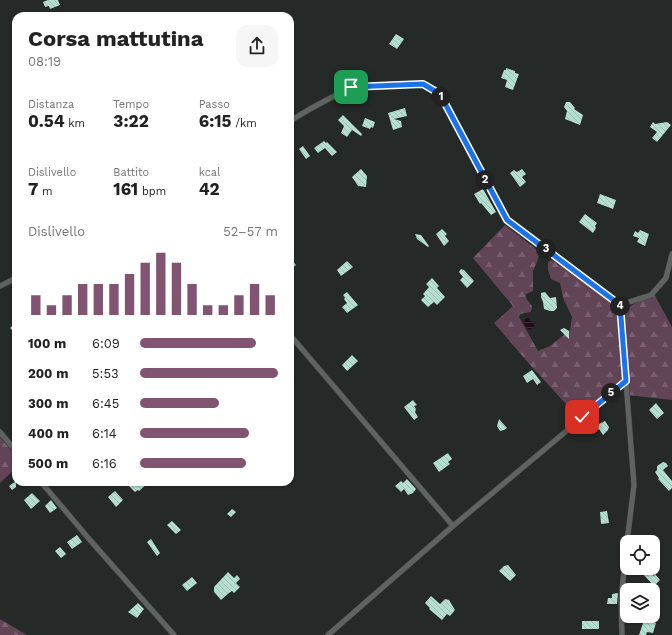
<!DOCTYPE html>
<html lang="it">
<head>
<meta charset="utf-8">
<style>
  body { margin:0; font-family:"Work Sans",sans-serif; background:#f6f6f6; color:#222; height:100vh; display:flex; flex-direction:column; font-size:15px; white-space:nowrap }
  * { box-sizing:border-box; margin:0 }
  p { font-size:13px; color:#767676 }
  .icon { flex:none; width:22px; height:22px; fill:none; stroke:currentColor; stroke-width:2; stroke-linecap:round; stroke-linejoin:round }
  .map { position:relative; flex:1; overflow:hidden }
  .sheet { position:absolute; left:12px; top:12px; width:282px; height:474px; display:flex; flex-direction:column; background:#fff; border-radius:12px; box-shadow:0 1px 3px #0004 }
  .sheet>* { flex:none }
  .fabs { position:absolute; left:620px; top:535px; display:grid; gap:8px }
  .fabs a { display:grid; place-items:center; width:40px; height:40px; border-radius:8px; background:#fff; box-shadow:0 1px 3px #0004; font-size:20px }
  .pin { position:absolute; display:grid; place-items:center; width:34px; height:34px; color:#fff; margin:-17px; border-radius:8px; box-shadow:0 2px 6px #0006 }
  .km { position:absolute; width:20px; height:20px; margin:-10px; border-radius:50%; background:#222; color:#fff; font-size:11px; line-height:20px; text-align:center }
  .round { display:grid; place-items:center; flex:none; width:42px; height:42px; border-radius:12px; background:#f6f6f6 }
  .summary { display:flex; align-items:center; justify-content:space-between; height:68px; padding:0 16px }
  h1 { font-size:22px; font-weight:700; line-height:30px }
  .stats { display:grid; grid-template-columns:repeat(3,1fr); gap:6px; height:68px; padding:4px 16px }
  .stats div { display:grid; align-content:center }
  .stats b { font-size:17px; font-weight:700 }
  .stats small { font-size:11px; font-weight:400 }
  .stats p { font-size:11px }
  .chart { height:112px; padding:8px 16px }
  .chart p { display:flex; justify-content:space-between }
  .chart svg { width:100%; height:72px; margin-top:4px; stroke:#815471; stroke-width:6 }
  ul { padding:0 16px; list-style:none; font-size:13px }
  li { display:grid; grid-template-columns:64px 48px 1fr; align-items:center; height:30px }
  li i { height:10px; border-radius:5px; background:#815471 }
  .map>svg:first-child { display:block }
  .forest { fill:url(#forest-firs) }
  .water { fill:url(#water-rules) }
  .building { fill:url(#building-back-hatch) }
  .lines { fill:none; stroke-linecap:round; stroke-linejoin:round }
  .street-casing { stroke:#424544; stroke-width:6 }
  .street { stroke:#5e6261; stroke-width:5 }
  .route-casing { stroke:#fff; stroke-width:8 }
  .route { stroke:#1a73e8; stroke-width:5 }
</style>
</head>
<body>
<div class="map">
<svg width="672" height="635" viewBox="0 0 672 635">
  <defs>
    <pattern id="forest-firs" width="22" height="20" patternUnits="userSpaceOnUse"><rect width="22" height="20" fill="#624457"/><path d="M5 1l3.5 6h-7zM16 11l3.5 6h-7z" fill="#785e6e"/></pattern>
    <pattern id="water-rules" width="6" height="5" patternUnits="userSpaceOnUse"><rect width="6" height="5" fill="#230b1b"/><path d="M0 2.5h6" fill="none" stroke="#422e3b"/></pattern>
    <pattern id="building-back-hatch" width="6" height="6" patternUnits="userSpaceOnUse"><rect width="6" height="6" fill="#b4dfd0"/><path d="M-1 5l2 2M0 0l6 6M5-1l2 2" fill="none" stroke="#9dbfb3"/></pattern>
  </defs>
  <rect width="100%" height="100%" fill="#252927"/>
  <path class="forest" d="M505,225L540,252L537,262L533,271V291L526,294V298L532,306L531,312L520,314L519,317L538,351L550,346L570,330L572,317L563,298L560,283L551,279L548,270V262L552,260C565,269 611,297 617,309L623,381L579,418L531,366L494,323L513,306L473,258Z
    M654,294L672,327V400L628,395L623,315C628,303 644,301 654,294Z
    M0,437L16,456V468L0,483Z
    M0,619L27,635H0Z"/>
  <path class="water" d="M529,318L530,321L534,322V327L530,330C525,328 523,323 525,319Z"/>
  <path class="building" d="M48,0H58L60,5L50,9L49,6L45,7L43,2Z
    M396,34L404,39L397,49L389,44Z
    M506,68L515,71V73L519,74L513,90L505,87L507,80L501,78L504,70H506Z
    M566,102H570L575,108L574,109L583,115L580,125L565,119L567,111L564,107Z
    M405,108L407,116L394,119L401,121L402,127L393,130L388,113Z
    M343,115L362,134L361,136L352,130L347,137L341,133L344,126L338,120Z
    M365,118L375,122L373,128L371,127L370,129L362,126Z
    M653,122L655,124L667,122L671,125L657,142L652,138L657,132L650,127Z
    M324,141L326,143L327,142L337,152L332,156L325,148L318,153L314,148Z
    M303,146L310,156L306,159L299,149Z
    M361,169L367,176L366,187L358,186L352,177Z
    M522,169L526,174L522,177L526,182L520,187L510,173L514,170L517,172Z
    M483,189L496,212L491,215L481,203L480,204L474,194Z
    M600,194L616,200L613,209L597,203Z
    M585,214L597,223L595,226L596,228L593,233L579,222Z
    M442,229L447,234L445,236L449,241L444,246L436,234Z
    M640,230L649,234L645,246L637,242L639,238L633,236L635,231L638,233Z
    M415,234L421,235L429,246L428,247L417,239Z
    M290,258L296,265L290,270Z
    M347,261L353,267L341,276L337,270Z
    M461,269L464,270L474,281L467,288L460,280L463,277L459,272Z
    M432,278L439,286L437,288L445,297L437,305L434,302L428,307L421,300L425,296L423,294L429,287L426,284Z
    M347,292L358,305L347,313L342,307L347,303L344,299L345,298L343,295Z
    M545,292L550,298L556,297L557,308L554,311H550L544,309L543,302L541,297V293Z
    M16,322V335L10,328Z
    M564,328L569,331V339L560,330Z
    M352,355L358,361L347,371L342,365Z
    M532,370L541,382L537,385L533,379L527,383L523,376Z
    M413,400L417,405L414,406L416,409L415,412L418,417L414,420L404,407Z
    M656,403L664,413L657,419L649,410Z
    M499,419L507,428L504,430L500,431L497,426Z
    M605,421L609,427L608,430L603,435L599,429L593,433L589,427L593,424L594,425L596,424L597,425Z
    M448,453L452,459L448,462L450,464L439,472L433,463Z
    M663,462L666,463L668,466L663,470L672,481V488L669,491L658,479L659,478L655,472L657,470V466Z
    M407,479L416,489L413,493L408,495L404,489L401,492L395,486L401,481L403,483Z
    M16,481V487L12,490L9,486Z
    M125,482H149L139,491L138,490L135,492Z
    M115,491L123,500L116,507L108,497Z
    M32,493L40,501L31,509L24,500Z
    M51,500L57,508L50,513L45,506Z
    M232,509L236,512L231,517L227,514Z
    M607,511L609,523L601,524L600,512Z
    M172,521L181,530L176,534L167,525Z
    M77,535L82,542L72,549L67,542Z
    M151,539L160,553L157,556L147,542Z
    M60,547L66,554L61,558L55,551Z
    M508,565L516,575L510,581L499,571L504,566Z
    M648,569L654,576L655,574L660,580L654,586L643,574Z
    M228,572L234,578L237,575L240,579L236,583L240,587L234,593L232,591L229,593L221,600L214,592V587Z
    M192,577L197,583L187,591L182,585Z
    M618,593L617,604H607L608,598H612V594Z
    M431,596L440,604L445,599L449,600L455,610L450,616L447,614L442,620L429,609L430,608L425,603Z
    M138,603L144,609L137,618L128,612Z
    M644,620L656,623L653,633L647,632L646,635H639Z
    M582,621H599V629H582Z"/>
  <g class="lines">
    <defs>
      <path id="street" d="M290,121L310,109L351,87L423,84L439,94L507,220L620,305L651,295L666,278L672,254
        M0,286L16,278
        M620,305L634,485L627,542
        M290,335L453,526
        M0,432L16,451
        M41,482L90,540L174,635
        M328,635L453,526L626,381
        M622,635L621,598L627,544"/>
    </defs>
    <use href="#street" class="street-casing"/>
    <use href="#street" class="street"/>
  </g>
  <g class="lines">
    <defs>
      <path id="route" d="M351,87L423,84L440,94L507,220L620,305L626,381L582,417"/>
    </defs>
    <use href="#route" class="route-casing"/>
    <use href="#route" class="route"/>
  </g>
</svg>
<div class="fabs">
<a><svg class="icon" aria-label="locate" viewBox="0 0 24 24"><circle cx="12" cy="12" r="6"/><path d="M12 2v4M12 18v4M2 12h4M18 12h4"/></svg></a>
<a><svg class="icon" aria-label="layers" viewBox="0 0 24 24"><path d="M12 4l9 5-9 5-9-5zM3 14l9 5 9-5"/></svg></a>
</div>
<div class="pin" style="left:351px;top:87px;background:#1e9e55"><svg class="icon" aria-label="arrive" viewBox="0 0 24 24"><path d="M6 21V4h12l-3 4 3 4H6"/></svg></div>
<div class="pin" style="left:582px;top:417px;background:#d93025"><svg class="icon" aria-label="check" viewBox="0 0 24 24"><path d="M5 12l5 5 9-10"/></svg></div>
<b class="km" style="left:441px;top:97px">1</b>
<b class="km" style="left:485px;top:180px">2</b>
<b class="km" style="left:546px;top:249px">3</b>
<b class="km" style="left:620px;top:306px">4</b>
<b class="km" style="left:611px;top:393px">5</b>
<section class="sheet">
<div class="summary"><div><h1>Corsa mattutina</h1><p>08:19</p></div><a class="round"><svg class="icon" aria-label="share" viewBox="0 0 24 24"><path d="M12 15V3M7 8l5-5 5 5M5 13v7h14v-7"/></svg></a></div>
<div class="stats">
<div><p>Distanza</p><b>0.54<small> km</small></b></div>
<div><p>Tempo</p><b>3:22</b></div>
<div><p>Passo</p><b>6:15<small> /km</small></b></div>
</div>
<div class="stats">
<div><p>Dislivello</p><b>7<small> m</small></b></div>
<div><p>Battito</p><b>161<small> bpm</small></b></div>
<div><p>kcal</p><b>42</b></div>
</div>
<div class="chart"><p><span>Dislivello</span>52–57 m</p>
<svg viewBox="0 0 160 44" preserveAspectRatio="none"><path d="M5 44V32M15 44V38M25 44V32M35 44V25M45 44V25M55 44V25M65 44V19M75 44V12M85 44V6M95 44V12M105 44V25M115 44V38M125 44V38M135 44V32M145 44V25M155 44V32"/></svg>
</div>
<ul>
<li><b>100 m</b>6:09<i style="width:84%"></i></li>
<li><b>200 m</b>5:53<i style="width:100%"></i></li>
<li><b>300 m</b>6:45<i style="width:57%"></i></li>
<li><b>400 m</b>6:14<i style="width:79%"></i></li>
<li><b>500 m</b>6:16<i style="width:77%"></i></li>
</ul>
</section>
</div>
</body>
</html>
